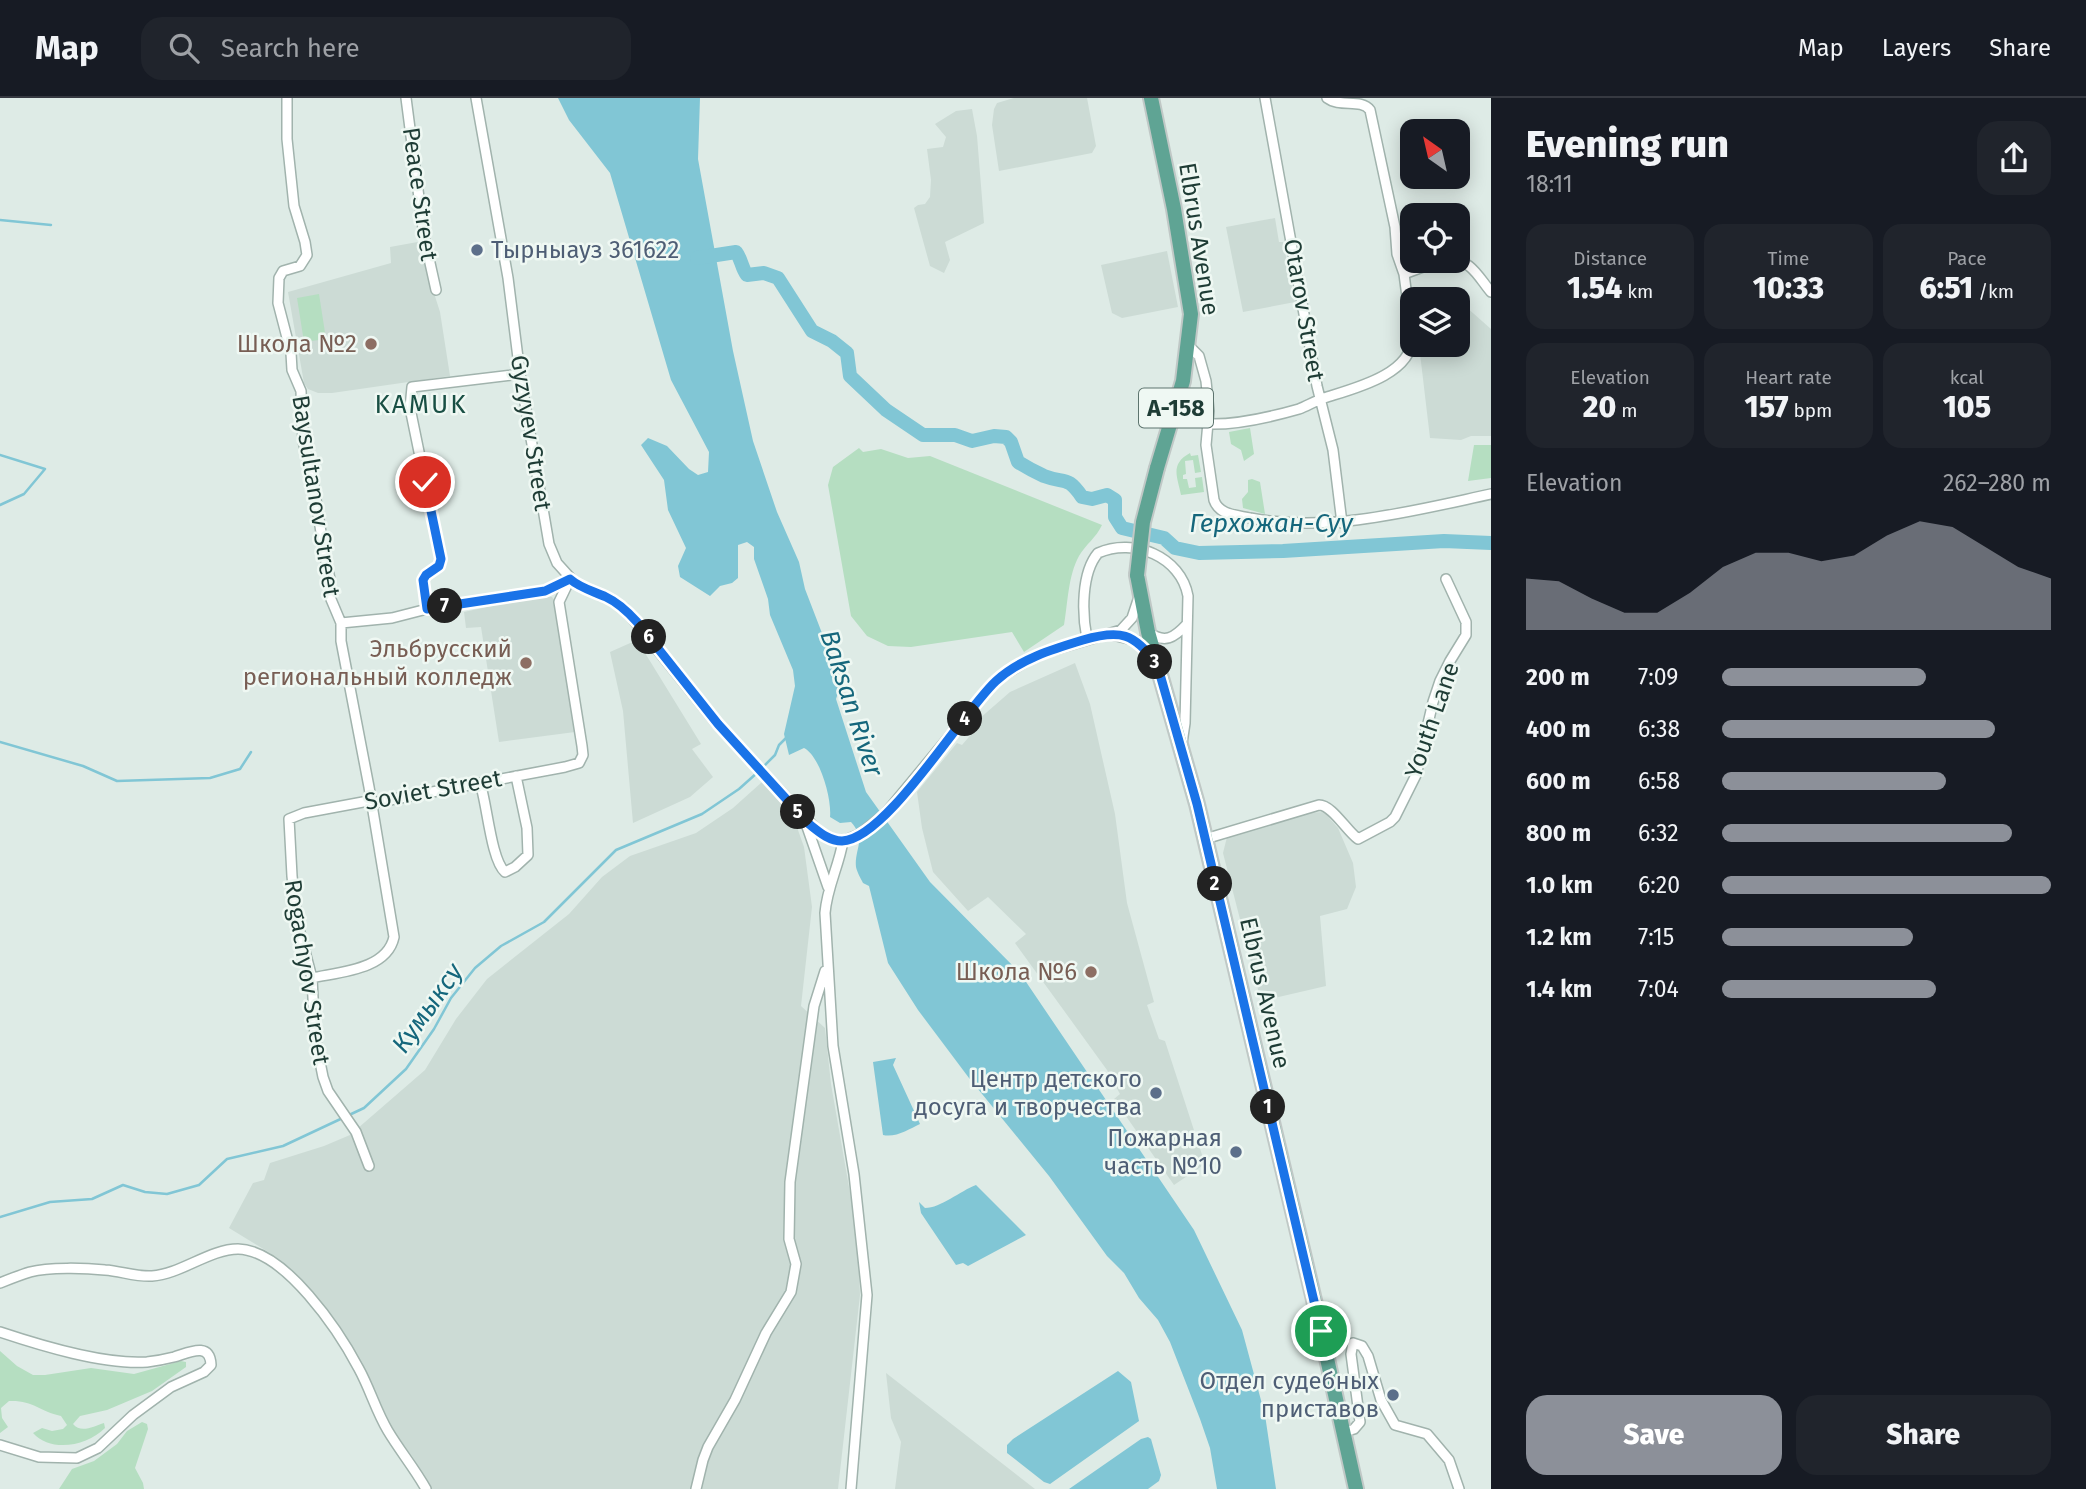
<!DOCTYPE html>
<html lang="en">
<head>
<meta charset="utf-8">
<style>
  body { margin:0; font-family:"Fira Sans",sans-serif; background:#20242c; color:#f1f3f6; height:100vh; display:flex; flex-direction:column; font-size:26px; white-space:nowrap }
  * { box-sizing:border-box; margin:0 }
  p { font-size:23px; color:#9ea1a6 }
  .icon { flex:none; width:38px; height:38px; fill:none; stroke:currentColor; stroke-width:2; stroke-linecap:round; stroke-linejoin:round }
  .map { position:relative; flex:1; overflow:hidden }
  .side { display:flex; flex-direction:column; background:#171b24; width:595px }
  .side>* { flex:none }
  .needle { width:46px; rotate:326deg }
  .tools { position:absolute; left:1400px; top:21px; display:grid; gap:14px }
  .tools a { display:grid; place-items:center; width:70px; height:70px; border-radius:14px; background:#171b24; box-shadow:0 4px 18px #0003; font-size:35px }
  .pin { position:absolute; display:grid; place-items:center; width:60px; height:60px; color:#fff; margin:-30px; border:4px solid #fff; border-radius:50%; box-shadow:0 2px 7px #0007 }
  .km { position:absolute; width:35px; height:35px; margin:-18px; border-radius:50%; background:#222; color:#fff; font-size:19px; line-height:35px; text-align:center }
  .round { display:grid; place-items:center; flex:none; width:74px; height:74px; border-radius:21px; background:#20242c }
  .head { display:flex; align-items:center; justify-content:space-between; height:119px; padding:0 35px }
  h1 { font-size:38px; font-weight:800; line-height:52px }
  .stats { display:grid; grid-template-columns:repeat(3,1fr); gap:10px; height:119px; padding:7px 35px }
  .stats div { display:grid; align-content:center; border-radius:18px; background:#20242c; text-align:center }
  .stats b { font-size:30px; font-weight:800 }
  .stats small { font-size:19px; font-weight:400 }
  .stats p { font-size:19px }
  .chart { height:196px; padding:14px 35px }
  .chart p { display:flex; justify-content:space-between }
  .chart svg { width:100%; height:126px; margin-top:7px; fill:#8c9099; opacity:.7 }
  .action { display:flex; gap:14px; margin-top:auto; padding:14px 35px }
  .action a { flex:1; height:80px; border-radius:21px; background:#8c9099; color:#fff; font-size:28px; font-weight:800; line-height:80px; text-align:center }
  .action a+a { background:#20242c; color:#f1f3f6 }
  ul { padding:0 35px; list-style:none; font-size:23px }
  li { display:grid; grid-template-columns:112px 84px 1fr; align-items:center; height:52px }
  li i { height:18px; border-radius:9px; background:#8c9099 }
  header { display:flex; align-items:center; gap:42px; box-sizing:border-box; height:98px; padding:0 35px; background:#171b24; border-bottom:2px solid #363941 }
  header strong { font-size:33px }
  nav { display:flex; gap:38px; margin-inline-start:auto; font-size:24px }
  .search { width:490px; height:63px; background:#20242c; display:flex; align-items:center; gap:18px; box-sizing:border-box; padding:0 24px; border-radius:21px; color:#9ea1a6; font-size:26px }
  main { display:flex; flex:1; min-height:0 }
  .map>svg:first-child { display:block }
  .built { fill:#ccdbd5 }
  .green { fill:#b5dec1 }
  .water { fill:#81c6d5 }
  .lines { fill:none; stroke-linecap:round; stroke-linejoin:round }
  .stream { stroke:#81c6d5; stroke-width:2.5 }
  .river { stroke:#81c6d5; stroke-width:14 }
  .street-casing { stroke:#a1b3ad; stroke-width:12 }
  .primary-casing { stroke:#c0c8c6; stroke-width:18 }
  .street { stroke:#fff; stroke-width:9 }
  .primary { stroke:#5fa494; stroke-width:14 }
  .primary-bridge-casing { stroke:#c0c8c6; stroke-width:18; stroke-linecap:butt }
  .primary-bridge { stroke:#5fa494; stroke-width:14 }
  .route-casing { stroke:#fff; stroke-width:14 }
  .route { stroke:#1a73e8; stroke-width:9 }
  .service-dot { fill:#5c6f8a; stroke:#eff8f3; stroke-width:2.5 }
  .education-dot { fill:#8d6e63; stroke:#eff8f3; stroke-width:2.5 }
  .labels { text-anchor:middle; stroke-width:5; stroke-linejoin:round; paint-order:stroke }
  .shield { fill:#eff8f3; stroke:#5d746e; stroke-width:2 }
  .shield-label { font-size:23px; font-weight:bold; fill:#1e3c35 }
  .street-label { font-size:24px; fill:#1e3c35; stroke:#eff8f3 }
  .service-label { font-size:24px; fill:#4e5e75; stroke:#eff8f3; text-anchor:end }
  .education-label { font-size:24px; fill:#785e54; stroke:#eff8f3; text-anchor:end }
  .neighbourhood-label { font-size:26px; letter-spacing:2px; fill:#194f44; stroke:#eff8f3 }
  .water-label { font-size:26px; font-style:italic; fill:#15677c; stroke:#eff8f3 }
</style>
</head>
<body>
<header>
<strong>Map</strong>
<div class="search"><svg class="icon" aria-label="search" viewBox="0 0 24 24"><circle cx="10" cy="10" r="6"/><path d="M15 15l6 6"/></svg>Search here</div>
<nav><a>Map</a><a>Layers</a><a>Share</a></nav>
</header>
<main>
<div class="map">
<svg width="1491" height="1391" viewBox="0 0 1491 1391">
  <rect width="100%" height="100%" fill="#deebe6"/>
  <path class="built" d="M1014,0H1087L1096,48L1092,55L999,73L992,27L994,11L997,5Z
    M972,11L977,38L984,125L945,144L950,162L944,175L930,168L914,110L918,107L925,106L930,99L931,82L927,51L943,49L946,39L935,26L956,13Z
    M1275,120L1279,144H1283L1295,204L1243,214L1226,129Z
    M423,143L433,192L440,214L450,278L332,295H318L308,291L304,285L288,194L391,165L390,149Z
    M1167,153L1178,209L1122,220L1112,215L1101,167Z
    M1465,208L1491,231V338H1471L1461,342L1430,340L1419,247H1458V214Z
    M542,497L552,499L555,503L575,634L499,644L481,529L466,530L464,514Z
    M637,542L701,646L692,651L713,679L690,699L633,725L623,613L610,554Z
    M1075,565L1090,606L1115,716L1127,805L1154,904L1147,907L1159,941L1165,943L1205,1066L1174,1087L1114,1001L1120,996L1107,972L1015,845L1026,836L988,799L968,813L933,774L922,730L917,694L957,645L962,647L980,626L979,621L1010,594Z
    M762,684L793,718L804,749L812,809L801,908L825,930L831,986L857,1135L860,1197L838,1391H432L412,1358L387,1324L303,1185L270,1155L229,1130L253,1085L264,1082L270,1065L324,1048L350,1037L425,972L456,921L487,881L569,816L602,779L630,758L696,735L733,710Z
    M1324,714L1338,730L1353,765L1356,789L1347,811L1320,818L1326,888L1261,903L1223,755L1227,739L1305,715Z
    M886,1275L1035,1391H895L901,1344L891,1320Z"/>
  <path class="green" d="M319,196L326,241L304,244L297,200Z
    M1250,330L1254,356L1244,363L1241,352L1231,346L1229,334Z
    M1474,347H1491V380L1468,383Z
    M859,350L863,354L881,351L908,360L930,358L1102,427C1096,440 1086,446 1079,458C1068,478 1068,504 1064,527L1024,554L1012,534L911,549L888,548L867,538L851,518L828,387L833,369Z
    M1190,355L1191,358L1198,357L1201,374L1195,375L1193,362L1185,363L1186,376L1183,377V381H1187L1189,390L1196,389L1195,380L1202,379L1204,394L1181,397C1177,378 1170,366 1190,355Z
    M1252,381L1260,384L1265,416L1243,410L1242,401L1248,394V382Z
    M0,1253L17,1268L33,1277H45L91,1270L134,1276L181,1263L186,1264V1269L152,1293L107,1312L80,1318L73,1326C81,1336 94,1328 104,1325L105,1330C87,1348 51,1355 33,1335L42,1330L52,1333L63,1331L67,1327L61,1318C39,1313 33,1302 9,1303L1,1310L2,1320L8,1329L0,1335Z
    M142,1324L147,1326L148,1331L135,1370L143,1385L144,1391H59L72,1371L94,1363L117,1346L127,1333Z"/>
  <path class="water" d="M558,0H700L698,61L733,253L753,343L777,414L799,464L805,491L835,569L840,589L836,601L866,694L930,784L1020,875L1194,1132L1242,1232L1265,1317L1276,1391H1217L1210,1350L1200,1321L1170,1244L1158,1222L1139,1200L1124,1175L1107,1158L1049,1078L969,980L918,912L888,865L869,788L863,785C861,781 857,774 856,769C854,751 867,742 851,724L840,725L830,719C832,701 820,658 804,650L789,657L784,636L795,588L793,572L770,517L768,501L754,461V449L747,444L738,447V480L732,485L720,488L710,498L680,479L678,468L686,450L668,412L664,382L641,347L648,340L667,348L689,371L698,377L708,374L709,354L671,282L610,75L569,22Z
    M896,960L893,967L920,1026C909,1031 896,1040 883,1037L873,964Z
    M976,1087L1026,1137L968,1168L963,1165L956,1167L921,1115L919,1104L925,1110C941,1110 960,1093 976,1087Z
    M1118,1273L1131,1284L1139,1323L1050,1386L1044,1384L1007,1355V1347L1013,1341Z
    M1148,1339L1151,1341L1161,1377L1159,1383L1148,1391H1069L1141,1341Z"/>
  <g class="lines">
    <path class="stream" d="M0,122L51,127
      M0,357L45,371L24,396L0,407
      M0,644L83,668L117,683L210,680L240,671L251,654
      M762,670L775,657L779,647L786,640
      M0,1119L50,1104L92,1101L123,1087L145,1094L167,1096L199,1087L227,1061L283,1048L364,1010L406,971L434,931L451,900L475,870L501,848L544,824L616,752L702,716L739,691L758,674"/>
    <path class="river" d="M697,160L736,154C742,162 741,169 747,177L764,175L778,180L812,233L832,243L847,255L850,278L886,312L923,337H955L972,343L994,338L1006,339L1011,344L1018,364C1026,369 1035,374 1044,378C1065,386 1067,377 1082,399L1092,401L1107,397L1115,402V419L1122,430L1164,440L1175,450L1199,455L1283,453L1444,443L1491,445"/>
    <defs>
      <path id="street" d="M287,0V41L294,108L305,144L307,157L300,168L283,173L279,180L278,205L291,255L292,272L301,293L303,343L313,382L324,454L330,481V499L341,525V543L369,689L394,839C387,872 339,874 312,880
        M406,0L424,138L436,192
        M476,0L508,180L520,276L549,446L557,465L576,486L606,499L624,510L717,626L819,734L831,741L843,743L860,736L885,716L992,587L1004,577L1030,561L1047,554L1121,532L1132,520L1139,499
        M1265,0L1317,288L1333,352L1342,425
        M1327,0C1340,10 1361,0 1370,12L1395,129L1397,156L1404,176L1412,237
        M1404,176C1421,170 1452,155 1469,168C1478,175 1484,186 1491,194
        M1189,248L1199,258L1206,283L1209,313L1206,347L1214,402C1219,417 1236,417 1250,420C1330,435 1412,413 1491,396
        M1208,326C1237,327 1271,319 1299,311C1307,308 1315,303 1324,300C1352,291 1412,277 1412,240
        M427,511L423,482L426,477L439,468L441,461L410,310L412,289L520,276
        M341,525L392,520L427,511L545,493L570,481
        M1148,534C1165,546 1174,540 1187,526
        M1112,537L1138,543L1152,560
        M1087,541C1082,516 1081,475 1098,455C1134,439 1181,459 1188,498L1185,625L1182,645
        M480,685C487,705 491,762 505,774L515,769L528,757L527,730L516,678
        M805,723L828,789
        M1205,741L1319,707C1332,707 1346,732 1358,741L1390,724L1395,719L1416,677L1433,604L1440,583L1450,563L1466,537V524L1446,481
        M843,743C839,768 827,789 825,815L833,948L854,1076L867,1197L851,1391
        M369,1068L356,1034L328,993L323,979L315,939L312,880L297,823L292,778L289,721L304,715L363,704H379L565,669L579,665L583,657L582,648L559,504L570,481
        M0,1185C10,1181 20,1177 30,1174C49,1169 85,1170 105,1172C121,1173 135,1179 152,1178C181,1176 210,1151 238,1151C285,1152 339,1233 359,1271C370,1291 376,1313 388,1333C400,1353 415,1371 426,1391
        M0,1234C42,1248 104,1267 147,1264C156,1263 166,1261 174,1259C188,1255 210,1243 211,1267L204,1274L171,1289L133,1317L98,1350L77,1360L39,1359L0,1347
        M1344,1334L1354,1331L1360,1324L1351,1256L1353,1245L1362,1248L1368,1258L1381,1302L1395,1327L1427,1336L1449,1362L1459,1391
        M696,1391L703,1362L708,1349L735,1302L766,1235L791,1194L796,1166L789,1141L790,1084L814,908L825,873"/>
      <path id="primary" d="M1151,0L1174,111L1191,216L1183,283L1157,370
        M1137,477L1148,534L1197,706L1314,1202L1356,1391"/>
    </defs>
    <use href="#street" class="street-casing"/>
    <use href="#primary" class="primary-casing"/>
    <use href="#street" class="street"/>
    <use href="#primary" class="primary"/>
    <defs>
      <path id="primary-bridge" d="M1137,477L1143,424L1157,370"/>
    </defs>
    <use href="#primary-bridge" class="primary-bridge-casing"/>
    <use href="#primary-bridge" class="primary-bridge"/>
  </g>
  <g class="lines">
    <defs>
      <path id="route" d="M425,384L441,461L439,468L426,477L423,482L427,511L545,493L570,481C580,490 593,493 606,499C619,505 628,514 637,524L718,626L809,726C819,734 829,743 842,743C886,742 963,613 996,583C1020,561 1053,551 1083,542C1120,531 1134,535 1157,566L1197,706L1321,1233"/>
    </defs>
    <use href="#route" class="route-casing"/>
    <use href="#route" class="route"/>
  </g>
  <g class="service-dot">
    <circle cx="477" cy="152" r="7"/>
    <circle cx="1156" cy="995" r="7"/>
    <circle cx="1236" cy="1054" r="7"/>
    <circle cx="1393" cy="1297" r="7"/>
  </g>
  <g class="education-dot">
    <circle cx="371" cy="246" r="7"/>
    <circle cx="526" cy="565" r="7"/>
    <circle cx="1091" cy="874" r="7"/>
  </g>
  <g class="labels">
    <rect class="shield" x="1139" y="290.5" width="74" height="39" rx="5"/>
    <g class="shield-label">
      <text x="1176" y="318">А-158</text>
    </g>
    <g class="street-label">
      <text transform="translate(420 96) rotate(82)" y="8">Peace Street</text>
      <text transform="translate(1199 141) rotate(81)" y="8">Elbrus Avenue</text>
      <text transform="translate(1304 212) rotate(80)" y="8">Otarov Street</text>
      <text transform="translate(531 335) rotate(81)" y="8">Gyzyyev Street</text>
      <text transform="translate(316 398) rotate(81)" y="8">Baysultanov Street</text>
      <text transform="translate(1432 622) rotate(-71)" y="8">Youth Lane</text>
      <text transform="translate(433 692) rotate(-10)" y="8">Soviet Street</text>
      <text transform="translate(307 874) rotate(81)" y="8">Rogachyov Street</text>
      <text transform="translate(1265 895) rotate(77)" y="8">Elbrus Avenue</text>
    </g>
    <g class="service-label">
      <text x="491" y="160" text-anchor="start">Тырныауз 361622</text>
      <text x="1142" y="989">Центр детского<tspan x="1142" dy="28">досуга и творчества</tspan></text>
      <text x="1222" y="1048">Пожарная<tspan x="1222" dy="28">часть №10</tspan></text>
      <text x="1379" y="1291">Отдел судебных<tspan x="1379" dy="28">приставов</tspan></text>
    </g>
    <g class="education-label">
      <text x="357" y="254">Школа №2</text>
      <text x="512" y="559">Эльбрусский<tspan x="512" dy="28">региональный колледж</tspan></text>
      <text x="1077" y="882">Школа №6</text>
    </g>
    <g class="neighbourhood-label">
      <text x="421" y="315">KAMUK</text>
    </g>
    <g class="water-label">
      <text x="1271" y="434">Герхожан-Суу</text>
      <text transform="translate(852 605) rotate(72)" y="9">Baksan River</text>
      <text transform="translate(427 910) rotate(-55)" y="9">Кумыксу</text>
    </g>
  </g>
</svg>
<div class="tools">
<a><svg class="needle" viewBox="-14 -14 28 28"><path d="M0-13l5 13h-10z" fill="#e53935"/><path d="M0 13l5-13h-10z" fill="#9ea1a6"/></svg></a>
<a><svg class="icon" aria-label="locate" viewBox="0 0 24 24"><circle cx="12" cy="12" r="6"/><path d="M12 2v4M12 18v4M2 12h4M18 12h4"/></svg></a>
<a><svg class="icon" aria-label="layers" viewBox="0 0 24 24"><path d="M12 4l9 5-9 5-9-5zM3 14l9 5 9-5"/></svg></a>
</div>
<div class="pin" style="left:1321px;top:1233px;background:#1e9e55"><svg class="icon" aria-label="arrive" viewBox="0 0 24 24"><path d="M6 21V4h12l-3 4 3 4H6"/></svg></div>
<div class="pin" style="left:425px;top:384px;background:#d93025"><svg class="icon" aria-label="check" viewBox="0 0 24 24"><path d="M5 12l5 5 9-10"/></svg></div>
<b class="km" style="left:1268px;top:1009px">1</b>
<b class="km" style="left:1215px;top:786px">2</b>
<b class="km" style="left:1155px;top:564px">3</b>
<b class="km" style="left:965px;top:621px">4</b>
<b class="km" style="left:798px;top:714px">5</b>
<b class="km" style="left:649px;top:539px">6</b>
<b class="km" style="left:445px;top:508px">7</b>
</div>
<section class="side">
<div class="head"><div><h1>Evening run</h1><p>18:11</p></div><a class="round"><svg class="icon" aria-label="share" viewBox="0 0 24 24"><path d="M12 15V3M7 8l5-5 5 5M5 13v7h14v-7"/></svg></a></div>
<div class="stats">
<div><p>Distance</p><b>1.54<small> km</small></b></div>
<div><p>Time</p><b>10:33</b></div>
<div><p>Pace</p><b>6:51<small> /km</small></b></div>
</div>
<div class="stats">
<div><p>Elevation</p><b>20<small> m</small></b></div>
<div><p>Heart rate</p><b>157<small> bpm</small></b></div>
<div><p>kcal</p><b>105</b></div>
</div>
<div class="chart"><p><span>Elevation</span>262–280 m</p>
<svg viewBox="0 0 160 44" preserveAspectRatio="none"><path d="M0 44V26L10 27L20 33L30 38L40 38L50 31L60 22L70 17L80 17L90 20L100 18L110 11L120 6L130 8L140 15L150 22L160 26V44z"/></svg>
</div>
<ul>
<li><b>200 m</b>7:09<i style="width:62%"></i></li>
<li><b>400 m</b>6:38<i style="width:83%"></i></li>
<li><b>600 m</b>6:58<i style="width:68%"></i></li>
<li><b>800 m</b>6:32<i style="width:88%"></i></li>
<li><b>1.0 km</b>6:20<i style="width:100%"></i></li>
<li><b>1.2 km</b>7:15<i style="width:58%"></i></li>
<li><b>1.4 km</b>7:04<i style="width:65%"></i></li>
</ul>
<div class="action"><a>Save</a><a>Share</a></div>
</section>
</main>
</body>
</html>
